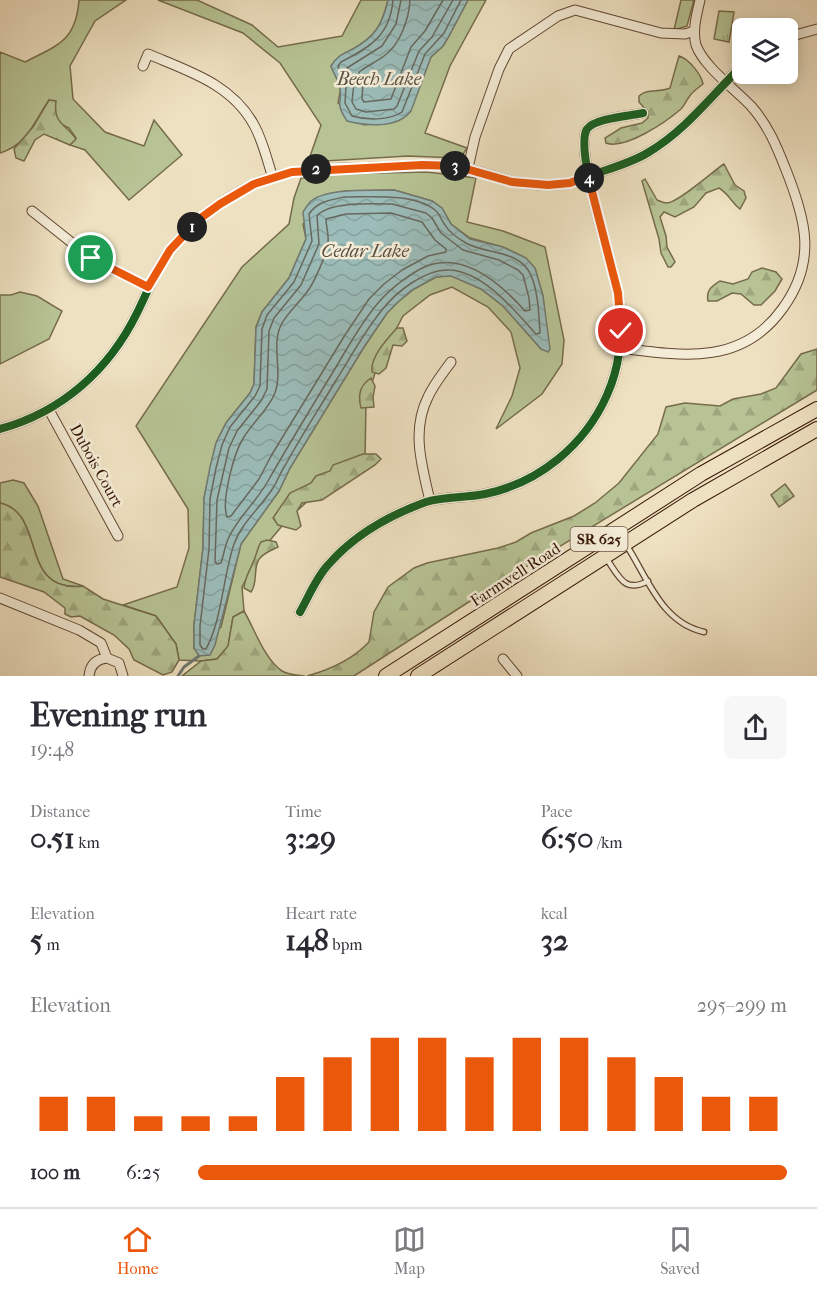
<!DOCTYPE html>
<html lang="en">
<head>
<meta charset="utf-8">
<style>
  body { margin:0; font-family:"IM FELL French Canon",serif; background:#f7f7f7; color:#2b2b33; height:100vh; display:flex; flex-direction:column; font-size:22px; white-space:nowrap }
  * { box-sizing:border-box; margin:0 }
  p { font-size:20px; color:#7c7c81 }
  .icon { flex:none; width:33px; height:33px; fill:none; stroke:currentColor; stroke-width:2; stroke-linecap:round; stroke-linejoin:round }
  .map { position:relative; height:676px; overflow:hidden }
  .details { display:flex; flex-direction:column; background:#fff; flex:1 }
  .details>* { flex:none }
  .tools { position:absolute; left:732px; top:18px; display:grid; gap:12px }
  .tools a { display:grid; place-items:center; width:66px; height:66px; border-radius:9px; background:#fff; box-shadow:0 3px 15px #0003; font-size:30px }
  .pin { position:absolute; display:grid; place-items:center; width:51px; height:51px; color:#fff; margin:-26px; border:3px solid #fff; border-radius:50%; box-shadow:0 2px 6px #0007 }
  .km { position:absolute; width:30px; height:30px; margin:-15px; border-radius:50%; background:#222; color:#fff; font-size:16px; line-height:30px; text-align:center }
  .round { display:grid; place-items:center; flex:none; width:63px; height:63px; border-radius:9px; background:#f7f7f7 }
  .headline { display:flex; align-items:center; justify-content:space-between; height:102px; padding:0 30px }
  h1 { font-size:33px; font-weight:700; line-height:45px }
  .figures { display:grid; grid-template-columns:repeat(3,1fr); gap:9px; height:102px; padding:6px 30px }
  .figures div { display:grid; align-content:center }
  .figures b { font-size:30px; font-weight:700 }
  .figures small { font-size:16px; font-weight:400 }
  .figures p { font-size:16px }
  .chart { height:168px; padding:12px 30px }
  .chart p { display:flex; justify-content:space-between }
  .chart svg { width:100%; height:108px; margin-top:6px; stroke:#ea580c; stroke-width:6 }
  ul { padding:0 30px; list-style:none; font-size:20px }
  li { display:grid; grid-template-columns:96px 72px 1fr; align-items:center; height:45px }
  li i { height:15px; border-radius:8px; background:#ea580c }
  .menu { display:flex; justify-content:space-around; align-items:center; height:84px; border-top:2px solid #e1e1e2; background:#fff; font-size:16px; color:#7c7c81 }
  .menu a { display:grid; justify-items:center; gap:3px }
  .menu .on { color:#ea580c }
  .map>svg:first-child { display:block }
  .grass { fill:#b7c394; stroke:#766c4b; stroke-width:1.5; fill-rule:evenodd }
  .forest { fill:url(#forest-firs); stroke:#766c4b; stroke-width:1.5 }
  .cemetery { fill:url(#cemetery-stones); stroke:#766c4b; stroke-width:1.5 }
  .park { fill:url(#park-tufts); stroke:#766c4b; stroke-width:1.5 }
  .water { fill:url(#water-waves); stroke:#727970; stroke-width:1.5 }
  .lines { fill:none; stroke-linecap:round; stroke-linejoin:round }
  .shore { stroke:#68685e; stroke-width:1.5 }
  .stream { stroke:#727970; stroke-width:3 }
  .lane-casing { stroke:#624732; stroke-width:7 }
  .street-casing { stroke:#624732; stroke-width:11 }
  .primary-casing { stroke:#341402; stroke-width:16 }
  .lane { stroke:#f4ecd7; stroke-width:4.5 }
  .street { stroke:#f4ecd7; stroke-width:9 }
  .primary { stroke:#eee1c1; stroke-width:14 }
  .cycleway-casing { stroke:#f4ecd7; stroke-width:11 }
  .cycleway { stroke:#1b5e20; stroke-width:8 }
  .route-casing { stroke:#fff; stroke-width:12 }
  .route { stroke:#ea580c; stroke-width:8 }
  .labels { text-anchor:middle; stroke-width:5; stroke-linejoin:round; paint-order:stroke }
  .shield { fill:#f4ecd7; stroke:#6e5542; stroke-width:1.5 }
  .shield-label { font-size:15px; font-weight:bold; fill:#341402 }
  .street-label { font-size:16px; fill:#341402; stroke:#f4ecd7 }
  .water-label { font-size:18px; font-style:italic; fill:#584f42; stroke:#f4ecd7 }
</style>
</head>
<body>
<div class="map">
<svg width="817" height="676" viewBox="0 0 817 676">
  <defs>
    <pattern id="forest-firs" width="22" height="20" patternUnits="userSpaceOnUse" patternTransform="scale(1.5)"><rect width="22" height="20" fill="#b7c394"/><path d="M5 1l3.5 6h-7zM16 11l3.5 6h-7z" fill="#9ea77e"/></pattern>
    <pattern id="cemetery-stones" width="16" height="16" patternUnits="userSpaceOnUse" patternTransform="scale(1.5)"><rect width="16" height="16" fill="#b7c394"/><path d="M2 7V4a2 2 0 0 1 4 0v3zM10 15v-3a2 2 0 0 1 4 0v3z" fill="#9ea77e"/></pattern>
    <pattern id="park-tufts" width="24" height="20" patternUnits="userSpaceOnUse" patternTransform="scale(1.5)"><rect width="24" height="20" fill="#b7c394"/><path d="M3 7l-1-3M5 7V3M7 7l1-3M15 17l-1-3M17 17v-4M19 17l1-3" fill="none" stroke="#9ea77e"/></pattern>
    <pattern id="water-waves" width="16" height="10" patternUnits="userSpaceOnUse" patternTransform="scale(1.5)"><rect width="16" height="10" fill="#9bbcb9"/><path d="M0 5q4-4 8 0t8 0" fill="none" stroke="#86a19d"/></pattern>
  </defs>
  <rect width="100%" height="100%" fill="#eee1c1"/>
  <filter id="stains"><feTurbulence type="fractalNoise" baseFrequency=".00333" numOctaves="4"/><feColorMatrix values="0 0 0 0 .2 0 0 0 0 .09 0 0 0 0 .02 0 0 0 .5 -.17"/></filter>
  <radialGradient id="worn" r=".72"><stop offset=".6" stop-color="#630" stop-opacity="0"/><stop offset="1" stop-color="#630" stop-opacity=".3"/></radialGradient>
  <path class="grass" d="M79,0H126L95,21L70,66L73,99L105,132L144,146L154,120L182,155L129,200L85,150L70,145L76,138L69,128L59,123L49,100C34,122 28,144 0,153V52L25,62C58,45 76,41 79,0Z
    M158,0H197L252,25L278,47L342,36L361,0H388C382,25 376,36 353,49C343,54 337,56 331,66L341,87L338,103L364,125L380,123L420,83L431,57L443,46L449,36L468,0H486L450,66L425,133L467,148L462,156L457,158L408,156L308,162L321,125L280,63L243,33Z
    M681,0H694L687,26L674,30Z
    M427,172L476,178L467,222L503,231L545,247L564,340L562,364L542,394L496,429L512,396L520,368L511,332L488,307L452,287L430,295L403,316L378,364L366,401L365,460L322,488L287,520L261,551L242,587L244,611L233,617L228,647L217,659L201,661L179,660L176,644L156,616L123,605L177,587L189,548L188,509L136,426L242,267L289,224L294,198L301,178L335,174ZM394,190L432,201L442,208L451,224L470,238L503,247L526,258L535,268L543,296L545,319L541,349L503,306L481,289L451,275L436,277L414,289L399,301L387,313L364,347L290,468L279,491L241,544L221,627L194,648V625L203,548L204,498L216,443L226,423L250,393L254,384L256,327L262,312L289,278L306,239L303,224L344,191Z
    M20,292L37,296L62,311L49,339L0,364V295H11Z
    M13,480L24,483L38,506L63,579L83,586C18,594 47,513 0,503V483Z"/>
  <path class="forest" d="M679,56C689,59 701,74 703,84C698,88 692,92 689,97C686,101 684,106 681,109C666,122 625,150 606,143L605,138L621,128L642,123L648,118V112L639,102V96C648,88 658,93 670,88Z
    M49,100L56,101C53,124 65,123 76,139L70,145L44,134L35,140L24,161L16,158L14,149L33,127Z
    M724,164L735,185L744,191L746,198L740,209C731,202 730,195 719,188L706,193L694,207L675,217L664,212L660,217L666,236L667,247L675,262L671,267H668L661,253L659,239L642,181L645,179L657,200C660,201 663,203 667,203C678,203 713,171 724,164Z
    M762,268L776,272L782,279L775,291L761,305H754L741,294L732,293L717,301H708C706,290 711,287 720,281L733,284L748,279L752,272Z
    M397,328H403L407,341L402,346L393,345L386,368L379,374L372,372C370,357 387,339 397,328Z
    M817,349V390L478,596L354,676H307C329,670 353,659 369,642L374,612L388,587L414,568L427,563L498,548L516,542L531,533L574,516L595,503L619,483L658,434L666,407L685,403L720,406L733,399L761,394L776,388L801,354Z
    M371,378L375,386L373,397L374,407L361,408C358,396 359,386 371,378Z
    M363,454H376L381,459L375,465L322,500L302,503L297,511L301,526L296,530L278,525L273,518L290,493L311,483L316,476L330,471L333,465Z
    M0,503C47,513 18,594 83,586L103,599L156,616L176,644L179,660L172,672L163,675L134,660L129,649L114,635L80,616L71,617L65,614V608L44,592L0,577Z
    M267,540L276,542L278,547C272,550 264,553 260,558C252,567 259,581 251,592L244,588C245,576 250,571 254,560C257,554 257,548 261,542Z
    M244,611C254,628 265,660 282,671C289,675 297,675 305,676H182L201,661L217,659L228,646L233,617Z"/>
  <path class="cemetery" d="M785,484L794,496L779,507L771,495Z"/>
  <path class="park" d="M719,11L734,12L729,42L714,39Z"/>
  <path class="water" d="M388,0H468L449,36L443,46L431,57L411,111C397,129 367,126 347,121C335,102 342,106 340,89C340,82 333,73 331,66C337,56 343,54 353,49C376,36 382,25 388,0Z
    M394,190L432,201L442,208L451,224L470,239L503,247L526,258L535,268L543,296L550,349L548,352L541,349L503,306L481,289L451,276L436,277L414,289L399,301L387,313L364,347L290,468L279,491L241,544L215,645L210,655L199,656L194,648V625L203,548L204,498L210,467L216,443L226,423L250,393L254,384L256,328L262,312L289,278L306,239L303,212C305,209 308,204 311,201C328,187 373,191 394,190Z"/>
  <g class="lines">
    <path class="shore" d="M393,0C390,36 370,47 341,62L338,66L346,86L345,103L352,116C366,120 389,121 402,112L425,54L444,33L461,0
      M401,0L396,24L382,46L347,68L354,83L352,102L356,109L366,112L394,109L397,106L419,51L432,37L453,0
      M410,0C409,19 400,45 384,56C376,62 367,66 359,72L363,83L362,99L364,102L391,99L411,47L425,31L443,0
      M345,197C370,197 414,193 435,210C440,214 441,220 445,225C449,232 459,239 466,243C485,254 515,250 528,270C538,284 539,316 540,333L536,334C515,311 484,272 450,270C426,268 396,292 382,310C364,332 350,358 335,382C319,409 301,436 286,464C281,471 278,480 273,488C261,507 242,522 234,544C223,576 222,620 206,649H203L200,645V626L209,549L210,499L216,468L222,445L230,427L255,396L260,386L262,329L267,315L294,282L312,241L309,214C318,201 330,200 345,197Z
      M392,204L426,213L432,218L441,233L463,250L499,260L518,270L523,275L529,298L530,310L525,311C503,286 469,255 433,264C414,269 390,289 378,303C360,324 347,349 333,372C311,408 289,444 268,481C257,501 239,516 229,537C225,545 224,554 221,563L217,564L215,562L217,500L229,448L237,431L261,401L267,389L269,331L274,318L301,285L319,244L317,216C328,201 374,204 392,204Z
      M391,213L422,222L435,240L446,249V252L428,256L402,270L384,284L369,299L345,335L271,456L259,479L231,516L227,517C221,501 234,452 244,437C253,422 268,410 275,393C283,371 271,346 281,325C287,313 299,303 307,292C314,283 327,254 328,242C329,234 326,227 326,219L346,214Z"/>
    <path class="stream" d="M178,676L184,667L199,656"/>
    <defs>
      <path id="lane" d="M627,546C648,579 662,623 704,632
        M606,558C619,576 624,594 648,581"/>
      <path id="street" d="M788,37L817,29
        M143,66L148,54C188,71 232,84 254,125C263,141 267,160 273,178
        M468,168L475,137L499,69L509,49L558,16L575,10L661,33L685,34L694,31
        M32,211L91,258L148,287
        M620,348C682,356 742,366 783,308C817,261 806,220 786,170C777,147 768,125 751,106C735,89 704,67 696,45C692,31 697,13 700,0
        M49,410L118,536
        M0,429C62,412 109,370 137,313C148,291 156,268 171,249C193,222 221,200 252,185C291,166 335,169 377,167C404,166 432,163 458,167C476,169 493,177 511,181C528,185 551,187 569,183C575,182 581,179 586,177C607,169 630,164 649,152C686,130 712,95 742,66
        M430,501C422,466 411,431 428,397C434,384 443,373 451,362
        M0,598L79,630L101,643L107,658
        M300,612C309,596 316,578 328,565C354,535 390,515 426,502C445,496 466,498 485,494C539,483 585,445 607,395C620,366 622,338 620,306C617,274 573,151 587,129C595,118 630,116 643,113
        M503,659L517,676
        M89,676C90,665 96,659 107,658L119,663L123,676"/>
      <path id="primary" d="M386,676L701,474L817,409
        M418,676L693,500L817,429"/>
    </defs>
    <use href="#lane" class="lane-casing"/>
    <use href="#street" class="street-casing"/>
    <use href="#primary" class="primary-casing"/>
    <use href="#lane" class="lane"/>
    <use href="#street" class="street"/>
    <use href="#primary" class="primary"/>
    <defs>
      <path id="cycleway" d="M0,429C62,412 109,370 137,313C148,291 156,268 171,249C193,222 221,200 252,185C291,166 335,169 377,167C404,166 432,163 458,167C476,169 493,177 511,181C528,185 551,187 569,183C575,182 581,179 586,177C607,169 630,164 649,152C686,130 712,95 742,66
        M300,612C309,596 316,578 328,565C354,535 390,515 426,502C445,496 466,498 485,494C539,483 585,445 607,395C620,366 622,338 620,306C617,274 573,151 587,129C595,118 630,116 643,113"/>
    </defs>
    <use href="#cycleway" class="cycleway-casing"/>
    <use href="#cycleway" class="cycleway"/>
  </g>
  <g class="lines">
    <defs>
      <path id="route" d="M91,258L148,287L170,250L198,220L220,204L254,184L292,172L422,165L456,166L512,182L548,185L570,183L588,176L618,293L621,331"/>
    </defs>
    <use href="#route" class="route-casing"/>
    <use href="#route" class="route"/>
  </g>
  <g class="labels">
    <rect class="shield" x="570.5" y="527" width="57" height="24" rx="4.5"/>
    <g class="shield-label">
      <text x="599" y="544">SR 625</text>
    </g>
    <g class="street-label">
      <text transform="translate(97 465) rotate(61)" y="6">Dubois Court</text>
      <text transform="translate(515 574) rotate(-33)" y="6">Farmwell Road</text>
    </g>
    <g class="water-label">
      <text x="379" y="85">Beech Lake</text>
      <text x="365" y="257">Cedar Lake</text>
    </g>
  </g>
  <rect width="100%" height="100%" filter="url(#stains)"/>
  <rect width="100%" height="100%" fill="url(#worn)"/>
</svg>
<div class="tools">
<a><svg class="icon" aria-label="layers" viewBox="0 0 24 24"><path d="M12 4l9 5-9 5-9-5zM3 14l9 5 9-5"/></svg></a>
</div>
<div class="pin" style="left:91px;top:258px;background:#1e9e55"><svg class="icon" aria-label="arrive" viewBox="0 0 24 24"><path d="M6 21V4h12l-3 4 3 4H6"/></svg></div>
<div class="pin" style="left:621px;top:331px;background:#d93025"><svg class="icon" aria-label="check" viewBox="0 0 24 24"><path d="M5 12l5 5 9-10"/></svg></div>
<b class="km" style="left:192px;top:227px">1</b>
<b class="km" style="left:316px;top:169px">2</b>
<b class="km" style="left:455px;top:166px">3</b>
<b class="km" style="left:589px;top:178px">4</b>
</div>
<section class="details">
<div class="headline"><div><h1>Evening run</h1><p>19:48</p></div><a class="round"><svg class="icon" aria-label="share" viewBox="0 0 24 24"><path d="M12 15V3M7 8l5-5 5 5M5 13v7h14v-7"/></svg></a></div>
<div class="figures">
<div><p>Distance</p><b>0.51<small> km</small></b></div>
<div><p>Time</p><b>3:29</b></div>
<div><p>Pace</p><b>6:50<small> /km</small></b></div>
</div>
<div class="figures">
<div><p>Elevation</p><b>5<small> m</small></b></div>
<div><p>Heart rate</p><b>148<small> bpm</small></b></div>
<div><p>kcal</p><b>32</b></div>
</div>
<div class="chart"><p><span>Elevation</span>295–299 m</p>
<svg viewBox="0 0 160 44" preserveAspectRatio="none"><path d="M5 44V30M15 44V30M25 44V38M35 44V38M45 44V38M55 44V22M65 44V14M75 44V6M85 44V6M95 44V14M105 44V6M115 44V6M125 44V14M135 44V22M145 44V30M155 44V30"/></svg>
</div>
<ul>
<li><b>100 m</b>6:25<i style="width:100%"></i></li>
</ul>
</section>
<nav class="menu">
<a class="on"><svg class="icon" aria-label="home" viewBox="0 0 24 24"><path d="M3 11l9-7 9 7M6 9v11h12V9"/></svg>Home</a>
<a><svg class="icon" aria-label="map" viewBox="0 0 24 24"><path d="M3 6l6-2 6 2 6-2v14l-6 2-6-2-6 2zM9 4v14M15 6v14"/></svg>Map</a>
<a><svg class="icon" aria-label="saved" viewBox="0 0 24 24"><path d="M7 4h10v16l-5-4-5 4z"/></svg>Saved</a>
</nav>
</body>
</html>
